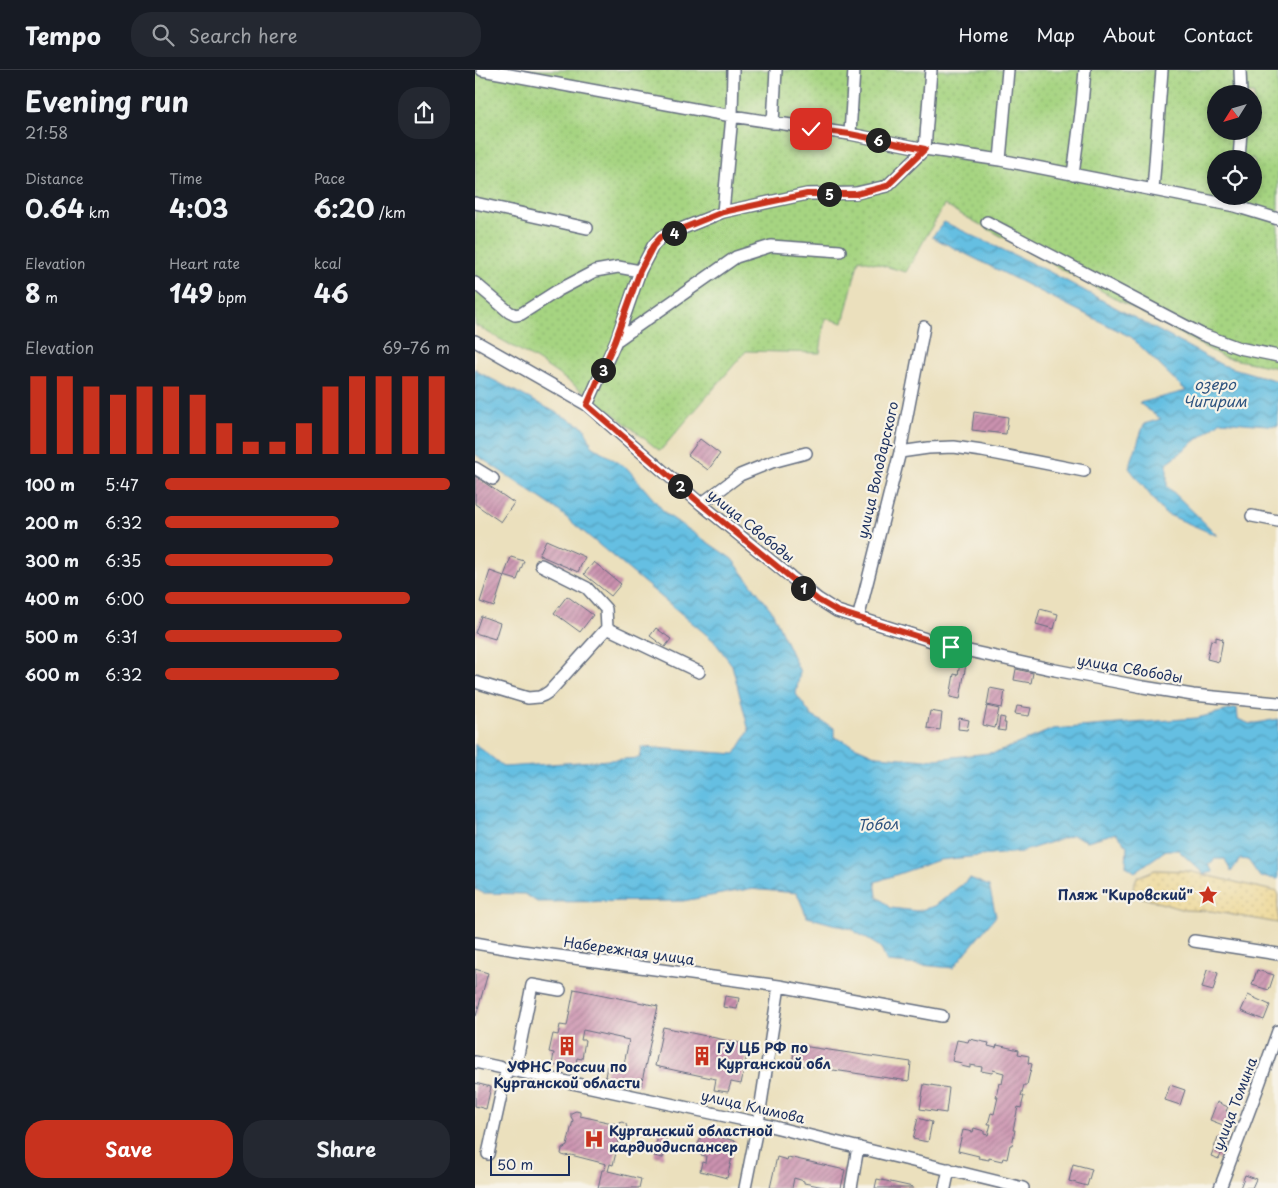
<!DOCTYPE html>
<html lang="en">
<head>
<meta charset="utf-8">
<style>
  body { margin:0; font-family:"Playpen Sans",sans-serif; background:#242831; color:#f1f3f6; height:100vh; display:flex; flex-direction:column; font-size:19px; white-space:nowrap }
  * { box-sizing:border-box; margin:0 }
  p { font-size:16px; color:#9ea1a6 }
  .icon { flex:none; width:28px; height:28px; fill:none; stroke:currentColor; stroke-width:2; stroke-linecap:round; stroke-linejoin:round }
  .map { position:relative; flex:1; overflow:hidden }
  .sheet { display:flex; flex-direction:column; background:#171b24; width:475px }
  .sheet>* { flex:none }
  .needle { width:32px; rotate:233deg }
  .fabs { position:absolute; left:732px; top:15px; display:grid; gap:10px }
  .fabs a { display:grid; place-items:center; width:55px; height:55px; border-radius:50%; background:#171b24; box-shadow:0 2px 8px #0003; font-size:25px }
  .scale { position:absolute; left:15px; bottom:12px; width:80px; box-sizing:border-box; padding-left:5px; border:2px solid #1b2f5e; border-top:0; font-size:14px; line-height:18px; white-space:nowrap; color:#1b2f5e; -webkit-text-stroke:4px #f7f3e8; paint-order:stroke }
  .pin { position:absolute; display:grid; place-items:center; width:42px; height:42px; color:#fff; margin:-21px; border-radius:10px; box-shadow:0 2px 8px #0006 }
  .km { position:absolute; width:25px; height:25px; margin:-12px; border-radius:50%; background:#222; color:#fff; font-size:14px; line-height:25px; text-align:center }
  .round { display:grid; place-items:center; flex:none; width:52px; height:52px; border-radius:20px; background:#242831 }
  .summary { display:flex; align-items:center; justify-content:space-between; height:85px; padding:0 25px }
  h1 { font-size:28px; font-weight:700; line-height:38px }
  .metrics { display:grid; grid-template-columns:repeat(3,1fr); gap:8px; height:85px; padding:5px 25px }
  .metrics div { display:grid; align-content:center }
  .metrics b { font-size:25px; font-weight:700 }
  .metrics small { font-size:14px; font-weight:400 }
  .metrics p { font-size:14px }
  .chart { height:140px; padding:10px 25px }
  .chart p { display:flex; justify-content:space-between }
  .chart svg { width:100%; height:90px; margin-top:5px; stroke:#c8321e; stroke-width:6 }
  .button { display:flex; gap:10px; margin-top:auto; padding:10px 25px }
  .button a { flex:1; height:58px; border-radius:20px; background:#c8321e; color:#fff; font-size:20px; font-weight:700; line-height:58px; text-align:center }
  .button a+a { background:#242831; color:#f1f3f6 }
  ul { padding:0 25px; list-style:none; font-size:16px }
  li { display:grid; grid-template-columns:80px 60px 1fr; align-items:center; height:38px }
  li i { height:12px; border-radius:6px; background:#c8321e }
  header { display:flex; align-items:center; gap:30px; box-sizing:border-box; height:70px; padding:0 25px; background:#171b24; border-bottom:1px solid #363941 }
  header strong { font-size:24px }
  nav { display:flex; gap:28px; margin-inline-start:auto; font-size:18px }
  .search { width:350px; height:45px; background:#242831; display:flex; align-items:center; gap:12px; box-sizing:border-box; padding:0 18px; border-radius:20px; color:#9ea1a6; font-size:19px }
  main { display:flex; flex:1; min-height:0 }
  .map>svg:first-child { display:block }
  .sand { fill:url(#sand-dots); stroke:#84847e }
  .garden { fill:url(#garden-dots); stroke:#608270; fill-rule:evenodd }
  .water { fill:url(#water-waves); stroke:#4077a0 }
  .building { fill:url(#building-hatch) }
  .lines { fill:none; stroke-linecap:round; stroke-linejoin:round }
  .minor-casing { stroke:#646d7f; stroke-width:14 }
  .minor { stroke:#fff; stroke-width:11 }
  .route-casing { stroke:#fff; stroke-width:10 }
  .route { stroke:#c8321e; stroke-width:6 }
  .labels { text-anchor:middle; stroke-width:4.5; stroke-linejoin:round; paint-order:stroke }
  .street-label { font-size:14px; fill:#1b2f5e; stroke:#f7f3e8 }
  .poi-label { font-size:14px; font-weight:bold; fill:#1b2f5e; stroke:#f7f3e8; text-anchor:start }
  .water-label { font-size:15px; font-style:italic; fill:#2e537f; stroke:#f7f3e8 }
</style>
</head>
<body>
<header>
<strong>Tempo</strong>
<div class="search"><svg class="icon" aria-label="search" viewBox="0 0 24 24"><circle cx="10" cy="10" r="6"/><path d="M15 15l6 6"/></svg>Search here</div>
<nav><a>Home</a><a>Map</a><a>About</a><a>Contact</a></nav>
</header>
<main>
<section class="sheet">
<div class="summary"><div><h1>Evening run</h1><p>21:58</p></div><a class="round"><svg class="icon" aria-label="share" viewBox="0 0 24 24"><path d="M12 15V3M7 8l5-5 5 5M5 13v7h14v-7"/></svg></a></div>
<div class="metrics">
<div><p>Distance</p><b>0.64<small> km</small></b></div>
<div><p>Time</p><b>4:03</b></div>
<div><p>Pace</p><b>6:20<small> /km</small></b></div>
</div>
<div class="metrics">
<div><p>Elevation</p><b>8<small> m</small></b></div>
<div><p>Heart rate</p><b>149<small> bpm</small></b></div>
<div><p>kcal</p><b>46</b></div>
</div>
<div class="chart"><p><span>Elevation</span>69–76 m</p>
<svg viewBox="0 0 160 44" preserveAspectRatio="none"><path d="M5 44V6M15 44V6M25 44V11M35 44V15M45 44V11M55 44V11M65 44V15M75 44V29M85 44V38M95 44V38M105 44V29M115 44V11M125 44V6M135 44V6M145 44V6M155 44V6"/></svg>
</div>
<ul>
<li><b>100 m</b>5:47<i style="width:100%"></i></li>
<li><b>200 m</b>6:32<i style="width:61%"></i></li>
<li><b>300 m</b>6:35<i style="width:59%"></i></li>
<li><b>400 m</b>6:00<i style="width:86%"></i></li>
<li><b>500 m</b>6:31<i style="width:62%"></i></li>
<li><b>600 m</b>6:32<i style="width:61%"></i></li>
</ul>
<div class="button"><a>Save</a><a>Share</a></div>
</section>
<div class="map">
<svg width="803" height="1118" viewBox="0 0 803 1118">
  <defs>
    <pattern id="sand-dots" width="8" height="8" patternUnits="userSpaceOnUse" patternTransform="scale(1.25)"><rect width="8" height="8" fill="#eeda9e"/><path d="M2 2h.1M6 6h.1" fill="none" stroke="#ccbb8a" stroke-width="1.8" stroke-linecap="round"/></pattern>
    <pattern id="garden-dots" width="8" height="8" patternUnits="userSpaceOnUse" patternTransform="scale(1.25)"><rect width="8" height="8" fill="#a6d481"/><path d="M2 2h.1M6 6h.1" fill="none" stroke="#8eb672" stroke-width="1.8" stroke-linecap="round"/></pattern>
    <pattern id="water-waves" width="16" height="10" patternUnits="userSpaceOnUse" patternTransform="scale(1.25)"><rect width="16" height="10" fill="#65bfe2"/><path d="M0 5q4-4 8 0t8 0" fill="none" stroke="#529cba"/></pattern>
    <pattern id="building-hatch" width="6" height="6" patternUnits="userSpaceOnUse" patternTransform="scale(1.25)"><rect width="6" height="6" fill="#cb92af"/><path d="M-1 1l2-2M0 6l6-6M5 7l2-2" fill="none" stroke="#a47892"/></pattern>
  </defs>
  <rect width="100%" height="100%" fill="#f7f3e8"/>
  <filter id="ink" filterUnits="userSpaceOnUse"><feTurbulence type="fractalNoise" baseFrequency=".02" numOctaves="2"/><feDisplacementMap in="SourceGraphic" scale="10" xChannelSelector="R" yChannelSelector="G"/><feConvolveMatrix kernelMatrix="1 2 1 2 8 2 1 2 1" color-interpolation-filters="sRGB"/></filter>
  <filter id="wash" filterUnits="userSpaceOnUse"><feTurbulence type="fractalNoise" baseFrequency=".0096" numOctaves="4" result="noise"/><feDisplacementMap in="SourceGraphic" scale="20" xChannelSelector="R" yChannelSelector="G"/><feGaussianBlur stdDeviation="1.12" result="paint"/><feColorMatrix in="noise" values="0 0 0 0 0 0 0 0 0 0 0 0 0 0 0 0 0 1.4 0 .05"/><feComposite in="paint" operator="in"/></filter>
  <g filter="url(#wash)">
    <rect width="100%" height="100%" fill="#ebe0bd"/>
    <path class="sand" d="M680,800L713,801L803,822V853L736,841L709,840L665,827L658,818L662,807Z"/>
    <path class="garden" d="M0,0H803V298L748,287L469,135L431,202L384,189L368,253L350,248L345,283L271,281L185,381L121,330L62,290L0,255ZM741,24H779V61H741ZM741,89H779V126H741Z"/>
    <path class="water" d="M469,152L573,201L747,295L803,311V356L746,351L692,393V416L743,466L689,443L654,398L669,354L686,349L664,333L711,321L656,267L457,167Z
      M0,298L5,303L109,357L117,376L152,398L191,444L257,489L297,541L325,602L321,624L337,646L359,658V667L402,686L451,690L523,682L578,659L722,648L762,638L763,649L775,654L803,649V809L785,807L773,790L765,789L756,802L750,789H740L733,795L738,802L729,804L703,780H691L660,802L651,796L652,776L641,763L612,771L598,765L546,782L464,790L400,812L402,826L416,838L442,841L460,836L495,808L514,816L521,846L478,898L412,892L405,877L376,859L332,847L322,823L274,819L208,831L62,832L50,824L8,823L0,819V674L29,697L165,688L167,677L260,684L274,661L257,595L239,571L80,438L0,384Z"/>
    <g id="blocks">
      <path class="building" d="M499,342L533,347L531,364L497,360Z
        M225,369L245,384L233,400L213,385Z
        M0,406L39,433L26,452L0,434Z
        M71,470L110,487L103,502L64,485Z
        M36,487L49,491L42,510L29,506Z
        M119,492L146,514L136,526L109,504Z
        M15,501L29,506L19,537L5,532Z
        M92,526L118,545L105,562L79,543Z
        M565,539L583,544L579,559L561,554Z
        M6,546L25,553L20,569L0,563Z
        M181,558L196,569L190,577L175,566Z
        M741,567L748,569L744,592L732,589L736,570L741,571Z
        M485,593L491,594L485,629L475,627L479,604L483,605Z
        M541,599L558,603L556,613L539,610Z
        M515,618L530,621L527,638L512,635Z
        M512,636L524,639L520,658L508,655Z
        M542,636L556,638L554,646L540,644Z
        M455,641L467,643L465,660L452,658Z
        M525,647L530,648L529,653H531L530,661L523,660Z
        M484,648L494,650L492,660L483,659Z
        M0,899L13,903L1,946H0Z
        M732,900L743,903L738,921L727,918Z
        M782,900L799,905L794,920L777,915Z
        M99,919L183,936L166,1016L130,1007L132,996L148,999L154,970L108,960L106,970H110L107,989L102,988L100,999L77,995L79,983L74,982L78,964L83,965L85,955L92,956Z
        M773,925L795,935L789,950L766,941Z
        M250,926L264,928L262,939L248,937Z
        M188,957L274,975L266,1014L256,1012L253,1022L239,1020L241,1009L180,996Z
        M494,969L514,973L513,976L521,978L522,975L544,980L543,984L554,986L553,993L557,994L552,1015H549L546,1026H549L546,1038L543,1037L538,1060H540L537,1075H535L532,1089L528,1088L527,1091L514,1088V1090L503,1088L504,1086L483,1081L488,1060L498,1062L499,1058L509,1061V1064L513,1065L516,1054H513L516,1043L519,1044L523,1027H521L524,1013L527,1014L529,1003L518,1000L517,1003L506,1001L507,997L495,995V998L486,996L487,993L477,991L482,970L493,972Z
        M320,975L436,992L434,1011L317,994Z
        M0,1013L16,1017L11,1039L0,1036Z
        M449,1014L474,1018L471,1043L445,1039Z
        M695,1015L710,1020L705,1035L690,1030Z
        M742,1032L753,1037L751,1041L758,1044L753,1057L735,1050Z
        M101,1041L105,1042V1046L142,1054L147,1052L151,1054L152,1058L150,1061L146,1062L138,1095L135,1094L133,1101L166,1109L164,1118H123L127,1100H130L131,1094L96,1085L89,1086L86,1084L87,1079L92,1076L98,1050L96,1047V1043Z
        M443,1048L457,1052L453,1072L438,1069Z
        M184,1060L192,1062L188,1088L179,1086Z
        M227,1063L261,1071L252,1108L225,1101L227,1092L230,1093L231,1086L226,1085L227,1080L222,1078Z
        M743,1067L752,1070L744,1089L736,1086Z
        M302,1087L312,1090L313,1087L370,1100L366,1118H354L329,1113V1111L319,1108L317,1118H295Z
        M598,1094L617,1099L612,1116L594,1111Z
        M770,1105L781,1109L777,1118H765Z
        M402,1109L438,1117V1118H400Z"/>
    </g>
  </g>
  <g filter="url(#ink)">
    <use href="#blocks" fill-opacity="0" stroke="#646d7f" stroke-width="1"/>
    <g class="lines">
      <defs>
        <path id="minor" d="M7,0L257,46L375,64L450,79L456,0
          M765,0L766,24
          M298,53L301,0
          M375,64L379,0
          M764,89L766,61
          M525,90L533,0
          M598,105L607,35L610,0
          M678,120L687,0
          M0,133L112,158
          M248,142L257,46L258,0
          M512,152L726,264L764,278L803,286
          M0,213L34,242L40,245L46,244L82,221L120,201L143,197L165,201
          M0,271L112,335L226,434L343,529L362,541L476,577L580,600L668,617L718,625L803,633
          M141,271L261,187L296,176L365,181
          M112,335L141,271L165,201L178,176L186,167L248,142L332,124L381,123L412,116L450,79L525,90L760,136L803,149
          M425,382L453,378L479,377L507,381L609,401
          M0,398L18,409
          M226,434L265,405L297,392L331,383
          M777,446L803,451
          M383,549L425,382L449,257
          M132,558L224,602
          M0,612L53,628L64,627L69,625L75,621L132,558L131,539L112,518L66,495
          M719,871L803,884
          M0,873L47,881L304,916L467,946
          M0,992L283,1053L548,1118
          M40,1000L57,915L85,920
          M13,1084L32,998
          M270,1118L283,1053L304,916
          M376,1118L383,1077
          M470,1118L474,1099
          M745,1118L782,1020L803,961"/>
      </defs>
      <use href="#minor" class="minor-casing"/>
      <use href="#minor" class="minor"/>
    </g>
  </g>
  <g class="lines" filter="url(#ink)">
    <defs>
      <path id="route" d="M336,59L375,64L450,79L412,116L381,124H332L248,142L186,167L178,176L165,201L140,271L112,335L226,434L343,530L362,541L476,577"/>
    </defs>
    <use href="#route" class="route-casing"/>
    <use href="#route" class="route"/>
  </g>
  <defs>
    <symbol id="sight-bare" viewBox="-9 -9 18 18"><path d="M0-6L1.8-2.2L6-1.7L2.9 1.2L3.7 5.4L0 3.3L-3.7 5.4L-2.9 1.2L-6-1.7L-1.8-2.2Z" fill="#c8321e" stroke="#f7f3e8" stroke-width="2.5" paint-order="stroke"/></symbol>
    <symbol id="building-bare" viewBox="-9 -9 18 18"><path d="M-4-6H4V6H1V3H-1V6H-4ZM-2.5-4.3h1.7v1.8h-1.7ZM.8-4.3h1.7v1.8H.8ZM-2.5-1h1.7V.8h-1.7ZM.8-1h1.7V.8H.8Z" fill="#c8321e" stroke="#f7f3e8" stroke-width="2.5" paint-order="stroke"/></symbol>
    <symbol id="hospital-bare" viewBox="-9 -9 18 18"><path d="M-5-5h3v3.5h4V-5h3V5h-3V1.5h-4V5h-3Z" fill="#c8321e" stroke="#f7f3e8" stroke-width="2.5" paint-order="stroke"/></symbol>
  </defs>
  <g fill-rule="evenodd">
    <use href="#sight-bare" x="719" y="811" width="28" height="28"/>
    <use href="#building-bare" x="78" y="962" width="28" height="28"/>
    <use href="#building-bare" x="213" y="972" width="28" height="28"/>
    <use href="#hospital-bare" x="105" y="1055" width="28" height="28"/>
  </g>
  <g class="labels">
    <g class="street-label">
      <text transform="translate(403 400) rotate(-77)" y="5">улица Володарского</text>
      <text transform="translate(276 456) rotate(39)" y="5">улица Свободы</text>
      <text transform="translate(655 599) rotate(10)" y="5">улица Свободы</text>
      <text transform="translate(154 881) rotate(8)" y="5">Набережная улица</text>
      <text transform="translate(760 1034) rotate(-69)" y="5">улица Томина</text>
      <text transform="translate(278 1037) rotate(13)" y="5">улица Климова</text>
    </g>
    <g class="poi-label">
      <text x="718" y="830" text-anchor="end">Пляж "Кировский"</text>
      <text x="242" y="983">ГУ ЦБ РФ по<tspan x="242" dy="16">Курганской обл</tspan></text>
      <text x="92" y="1002" text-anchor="middle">УФНС России по<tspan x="92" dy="16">Курганской области</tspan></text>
      <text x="134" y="1066">Курганский областной<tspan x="134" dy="16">кардиодиспансер</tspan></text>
    </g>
    <g class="water-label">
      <text x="740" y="320">озеро<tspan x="740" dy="17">Чигирим</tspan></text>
      <text transform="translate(403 755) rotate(-2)" y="5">Тобол</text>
    </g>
  </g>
</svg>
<div class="fabs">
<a><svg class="needle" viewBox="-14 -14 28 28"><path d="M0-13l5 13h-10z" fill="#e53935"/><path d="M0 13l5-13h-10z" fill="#9ea1a6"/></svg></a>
<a><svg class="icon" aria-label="locate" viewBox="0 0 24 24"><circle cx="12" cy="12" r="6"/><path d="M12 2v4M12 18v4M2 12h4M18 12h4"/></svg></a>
</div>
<div class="scale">50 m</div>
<div class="pin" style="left:476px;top:577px;background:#1e9e55"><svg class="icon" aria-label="arrive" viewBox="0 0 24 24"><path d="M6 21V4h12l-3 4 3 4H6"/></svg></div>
<div class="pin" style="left:336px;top:59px;background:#d93025"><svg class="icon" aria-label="check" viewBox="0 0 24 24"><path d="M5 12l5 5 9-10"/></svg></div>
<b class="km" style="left:328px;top:518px">1</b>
<b class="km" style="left:205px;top:416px">2</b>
<b class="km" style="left:128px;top:300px">3</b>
<b class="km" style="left:199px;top:163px">4</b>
<b class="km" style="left:354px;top:124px">5</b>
<b class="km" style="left:403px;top:70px">6</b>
</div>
</main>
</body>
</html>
